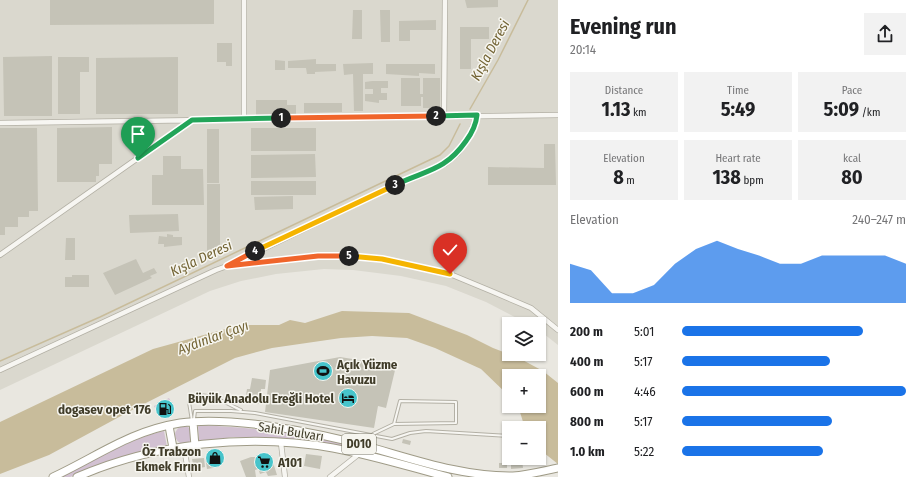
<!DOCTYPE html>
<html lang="en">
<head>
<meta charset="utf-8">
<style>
  body { margin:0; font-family:"Fira Sans Condensed",sans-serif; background:#f2f2f2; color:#202124; height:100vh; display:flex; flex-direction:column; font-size:15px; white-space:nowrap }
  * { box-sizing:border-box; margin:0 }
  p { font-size:13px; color:#757577 }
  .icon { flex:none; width:22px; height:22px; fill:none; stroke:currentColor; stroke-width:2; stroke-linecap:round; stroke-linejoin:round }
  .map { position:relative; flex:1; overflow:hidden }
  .side { display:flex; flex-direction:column; background:#fff; width:360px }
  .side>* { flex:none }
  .buttons { position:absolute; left:502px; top:317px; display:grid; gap:8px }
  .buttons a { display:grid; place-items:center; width:44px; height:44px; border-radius:0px; background:#fff; box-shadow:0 1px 3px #0004; font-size:20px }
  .pin { position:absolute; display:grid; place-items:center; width:34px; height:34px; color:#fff; margin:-41px -17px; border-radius:50% 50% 50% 0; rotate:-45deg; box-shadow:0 0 4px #0007 }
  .pin .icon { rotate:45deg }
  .km { position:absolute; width:20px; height:20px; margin:-10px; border-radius:50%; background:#222; color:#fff; font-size:11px; line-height:20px; text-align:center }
  .round { display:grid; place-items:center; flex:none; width:42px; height:42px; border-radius:0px; background:#f2f2f2 }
  .summary { display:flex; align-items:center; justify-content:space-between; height:68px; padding:0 12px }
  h1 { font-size:22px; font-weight:700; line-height:30px }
  .figures { display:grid; grid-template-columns:repeat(3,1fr); gap:6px; height:68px; padding:4px 12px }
  .figures div { display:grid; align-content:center; border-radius:0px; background:#f2f2f2; text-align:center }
  .figures b { font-size:20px; font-weight:700 }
  .figures small { font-size:11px; font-weight:400 }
  .figures p { font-size:11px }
  .chart { height:112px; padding:8px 12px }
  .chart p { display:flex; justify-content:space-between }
  .chart svg { width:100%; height:72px; margin-top:4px; fill:#1a73e8; opacity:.7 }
  ul { padding:0 12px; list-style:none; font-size:13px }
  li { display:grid; grid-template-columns:64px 48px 1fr; align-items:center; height:30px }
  li i { height:10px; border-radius:5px; background:#1a73e8 }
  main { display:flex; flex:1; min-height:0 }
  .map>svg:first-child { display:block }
  .built { fill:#dad8ce }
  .green { fill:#d2c1d2 }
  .water { fill:#c8bc9b }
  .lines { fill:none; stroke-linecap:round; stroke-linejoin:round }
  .stream { stroke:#c8bc9b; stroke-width:1.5 }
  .building { fill:#c5c3b7 }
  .service-casing { stroke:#b3b0a5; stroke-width:4 }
  .minor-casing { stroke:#b3b0a5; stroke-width:6 }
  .trunk-casing { stroke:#9f9b87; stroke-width:9 }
  .service { stroke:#f7f6f2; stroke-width:2 }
  .minor { stroke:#f7f6f2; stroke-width:4.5 }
  .trunk { stroke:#fff; stroke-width:7 }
  .split-1-casing { stroke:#fff; stroke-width:8 }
  .split-2-casing { stroke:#fff; stroke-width:8 }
  .split-3-casing { stroke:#fff; stroke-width:8 }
  .split-4-casing { stroke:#fff; stroke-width:8 }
  .split-5-casing { stroke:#fff; stroke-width:8 }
  .split-6-casing { stroke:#fff; stroke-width:8 }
  .split-1 { stroke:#22a559; stroke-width:5 }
  .split-2 { stroke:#f0652b; stroke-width:5 }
  .split-3 { stroke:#22a559; stroke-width:5 }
  .split-4 { stroke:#f5b400; stroke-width:5 }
  .split-5 { stroke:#f0652b; stroke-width:5 }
  .split-6 { stroke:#f5b400; stroke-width:5 }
  .labels { text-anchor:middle; stroke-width:3; stroke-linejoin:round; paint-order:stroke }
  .shield { fill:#f6f5ef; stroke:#777464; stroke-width:1 }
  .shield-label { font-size:12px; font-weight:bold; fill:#403c29 }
  .poi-label { font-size:13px; font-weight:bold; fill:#403c29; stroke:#f6f5ef; text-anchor:end }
  .street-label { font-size:13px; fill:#403c29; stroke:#f6f5ef }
  .water-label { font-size:14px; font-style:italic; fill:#736434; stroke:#f6f5ef }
</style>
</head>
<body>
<main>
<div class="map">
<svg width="558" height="477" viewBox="0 0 558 477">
  <rect width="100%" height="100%" fill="#e9e7e0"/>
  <path class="built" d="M0,0H558V345L539,330V324H528L486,302L446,286L401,276L353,270L324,269L276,274L241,281L210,291L0,390Z"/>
  <path class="green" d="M169,398L175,410L160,417L154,406Z
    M198,425C263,428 330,436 391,458L290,440L233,437L199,442Z
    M175 435a9 9 0 1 1 18 0a9 9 0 1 1-18 0Z
    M164,431L167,447L101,464L70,477H60C95,460 126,440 164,431Z"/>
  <path class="water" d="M342,311L409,313L467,335L493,348L517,357L543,371L558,383V464L539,449V428H525L518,406H539V376H509V396L481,369L435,348L407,338L372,336L341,338L272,348L235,358L132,410L49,455L0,474V422L153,349L240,325H279L290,320L305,323Z"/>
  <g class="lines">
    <path class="stream" d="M470,109L498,60L528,0
      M0,361L100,317L440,155L449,146L460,124"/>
  </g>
  <path class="building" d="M50,0H214V24L50,25Z
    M465,0H498V7L467,8Z
    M353,10H362V39H352Z
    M380,10H390V42H381Z
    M436,20V30H410V41H399V21Z
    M460,27H489V39H471V69H460Z
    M217,43H232V66H226V62H217Z
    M52,56V116H4L3,57Z
    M58,57H89V72H80V114H58Z
    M178,57V114H96V58Z
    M316,59V64H336V71L315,72V74H307L306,68H288V61Z
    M275,60L285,61V70H275Z
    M373,63V74H363V111H354L353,74L344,75L343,64Z
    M386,64H435V74L419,73V76L386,74Z
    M401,78H420V94H423V78H440V108H423V97H421V106H401Z
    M372,81H388V88H381V93H387V100H379V103L365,101V94H373V89H365V82Z
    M256,100H287V105H296V115H256Z
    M304,103H342V112L304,113Z
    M112,127V164H99V176H96V182H57V128Z
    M0,128H37L38,211H29V217H18V227H5V235H0Z
    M251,128H316V151H251Z
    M207,129H219V183H207Z
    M544,144H555L556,185H488V167L544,168Z
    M315,154L316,177L251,178V155Z
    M163,156H181V169H203L204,205H152V175H163Z
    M251,181H316V195H251Z
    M207,184H220V251H207Z
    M293,196V209L255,210L254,197Z
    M178,214L179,231L130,233L129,215Z
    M167,234L173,235V237H182V245L164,247V244H158L159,236L167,237Z
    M66,238H75V260H65Z
    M136,259L143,273L154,268L157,273L150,276L152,278L115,295L103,273Z
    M72,275H89V287H65V277H72Z
    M340,357L396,366L386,408L378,406L374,428L265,412L270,370Z
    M252,378L266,380L265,389H261L260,404L245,402L247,389H250Z
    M403,439L411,441L410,445L402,443Z
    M306,454L322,456L320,469L304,466Z
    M218,455L219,467L207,469L205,457Z
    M271,456L277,475L268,476L266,472L260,474L256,461Z
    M251,457H255V459L258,469L255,470L256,477H246L240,461Z
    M204,458L205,467L194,469L192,459Z
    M522,460L523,468L511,469V461Z
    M499,463H507V468H499Z"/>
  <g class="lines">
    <defs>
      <path id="service" d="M194,419L195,411H231L255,413L392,439L410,433L426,431L509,436
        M192,421L189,402C203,386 226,404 241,410
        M373,434L394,424L400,401L456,402V423L394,424"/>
      <path id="minor" d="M244,0V119
        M444,116L445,0
        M0,123L558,115
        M0,255L192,120
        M230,265L401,182L445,164L457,154L469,137L477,115
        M0,370L216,270L227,266L318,256H343L382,259L450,274L491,291L531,308L558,330
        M281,443L285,477
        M184,447L189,477
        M330,477L359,454"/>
      <path id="trunk" d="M193,422L195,446
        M169,426L173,448
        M53,477C98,456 130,431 180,423C232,416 315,432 366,446C413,459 463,477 513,476C528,475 543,471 558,468
        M77,477C155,443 249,433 333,448C372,455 410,467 448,477"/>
    </defs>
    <use href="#service" class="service-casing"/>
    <use href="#minor" class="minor-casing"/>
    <use href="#trunk" class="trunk-casing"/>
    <use href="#service" class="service"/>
    <use href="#minor" class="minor"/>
    <use href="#trunk" class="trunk"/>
  </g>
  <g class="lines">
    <defs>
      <path id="split-1" d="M138,158L192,120L281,118"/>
      <path id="split-2" d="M281,118L436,116"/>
      <path id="split-3" d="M395,185C426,170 445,171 466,141C472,133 476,125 477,115L436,116"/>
      <path id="split-4" d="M255,251L395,185"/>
      <path id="split-5" d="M255,251L227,266L318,256H349"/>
      <path id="split-6" d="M349,256L382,259L450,274"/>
    </defs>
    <use href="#split-1" class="split-1-casing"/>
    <use href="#split-2" class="split-2-casing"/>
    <use href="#split-3" class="split-3-casing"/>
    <use href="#split-4" class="split-4-casing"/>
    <use href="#split-5" class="split-5-casing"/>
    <use href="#split-6" class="split-6-casing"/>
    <use href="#split-1" class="split-1"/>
    <use href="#split-2" class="split-2"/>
    <use href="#split-3" class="split-3"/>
    <use href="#split-4" class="split-4"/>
    <use href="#split-5" class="split-5"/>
    <use href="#split-6" class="split-6"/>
  </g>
  <defs>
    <symbol id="stadium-disc" viewBox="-11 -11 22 22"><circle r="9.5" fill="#47c4cb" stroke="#f6f5ef"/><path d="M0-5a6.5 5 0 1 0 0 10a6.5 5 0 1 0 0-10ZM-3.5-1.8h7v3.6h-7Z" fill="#111"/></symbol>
    <symbol id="hotel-disc" viewBox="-11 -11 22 22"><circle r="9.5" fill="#47c4cb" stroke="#f6f5ef"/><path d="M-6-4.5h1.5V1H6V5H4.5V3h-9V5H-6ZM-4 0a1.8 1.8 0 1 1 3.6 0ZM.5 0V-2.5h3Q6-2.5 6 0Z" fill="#111"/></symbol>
    <symbol id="fuel-disc" viewBox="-11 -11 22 22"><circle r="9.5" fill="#47c4cb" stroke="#f6f5ef"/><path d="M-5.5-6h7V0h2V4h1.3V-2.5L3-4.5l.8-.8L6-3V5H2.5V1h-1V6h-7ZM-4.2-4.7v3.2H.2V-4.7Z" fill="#111"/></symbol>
    <symbol id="shop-disc" viewBox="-11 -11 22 22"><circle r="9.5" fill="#47c4cb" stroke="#f6f5ef"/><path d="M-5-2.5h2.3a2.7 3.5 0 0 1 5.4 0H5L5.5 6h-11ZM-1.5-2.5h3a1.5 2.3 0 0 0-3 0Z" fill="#111"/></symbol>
    <symbol id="supermarket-disc" viewBox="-11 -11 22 22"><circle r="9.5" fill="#47c4cb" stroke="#f6f5ef"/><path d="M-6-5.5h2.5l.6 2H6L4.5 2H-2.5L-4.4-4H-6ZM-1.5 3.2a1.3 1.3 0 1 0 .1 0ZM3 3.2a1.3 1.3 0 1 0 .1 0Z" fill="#111"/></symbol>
  </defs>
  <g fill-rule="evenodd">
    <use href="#stadium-disc" x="312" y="360" width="22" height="22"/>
    <use href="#hotel-disc" x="337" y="387" width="22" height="22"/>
    <use href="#fuel-disc" x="154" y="398" width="22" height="22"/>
    <use href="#shop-disc" x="204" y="447" width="22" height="22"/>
    <use href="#supermarket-disc" x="253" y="451" width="22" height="22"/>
  </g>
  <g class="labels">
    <rect class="shield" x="342" y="434" width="34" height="20" rx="3"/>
    <g class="shield-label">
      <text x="359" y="448">D010</text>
    </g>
    <g class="poi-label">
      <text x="337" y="369" text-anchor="start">Açık Yüzme<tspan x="337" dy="15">Havuzu</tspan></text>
      <text x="334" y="403">Büyük Anadolu Ereğli Hotel</text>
      <text x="151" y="414">dogasev opet 176</text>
      <text x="201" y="456">Öz Trabzon<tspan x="201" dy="15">Ekmek Fırını</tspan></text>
      <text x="278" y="467" text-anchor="start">A101</text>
    </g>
    <g class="street-label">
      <text transform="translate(291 431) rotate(9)" y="5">Sahil Bulvarı</text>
    </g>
    <g class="water-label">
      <text transform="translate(490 50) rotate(-62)" y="5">Kışla Deresi</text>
      <text transform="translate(201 258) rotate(-25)" y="5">Kışla Deresi</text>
      <text transform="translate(213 337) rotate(-20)" y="5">Aydınlar Çayı</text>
    </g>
  </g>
</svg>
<div class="buttons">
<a><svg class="icon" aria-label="layers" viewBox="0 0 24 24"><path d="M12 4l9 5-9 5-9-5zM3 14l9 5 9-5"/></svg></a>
<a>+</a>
<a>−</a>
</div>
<div class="pin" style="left:138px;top:158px;background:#1e9e55"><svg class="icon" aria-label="arrive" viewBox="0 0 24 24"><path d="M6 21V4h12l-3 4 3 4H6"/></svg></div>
<div class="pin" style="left:450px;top:274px;background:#d93025"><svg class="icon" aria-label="check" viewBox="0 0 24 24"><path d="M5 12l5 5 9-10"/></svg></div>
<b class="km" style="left:281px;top:118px">1</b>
<b class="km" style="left:436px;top:116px">2</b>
<b class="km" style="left:395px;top:185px">3</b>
<b class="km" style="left:255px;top:251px">4</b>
<b class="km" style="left:349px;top:256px">5</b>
</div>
<section class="side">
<div class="summary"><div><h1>Evening run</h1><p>20:14</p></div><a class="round"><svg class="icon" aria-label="share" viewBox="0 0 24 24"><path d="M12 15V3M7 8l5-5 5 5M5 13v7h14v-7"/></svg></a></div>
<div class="figures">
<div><p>Distance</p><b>1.13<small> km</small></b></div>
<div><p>Time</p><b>5:49</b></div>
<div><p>Pace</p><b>5:09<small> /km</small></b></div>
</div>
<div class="figures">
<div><p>Elevation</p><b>8<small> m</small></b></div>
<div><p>Heart rate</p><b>138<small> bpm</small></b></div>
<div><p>kcal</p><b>80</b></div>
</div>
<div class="chart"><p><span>Elevation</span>240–247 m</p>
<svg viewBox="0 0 160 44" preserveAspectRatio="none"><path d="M0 44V20L10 24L20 38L30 38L40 33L50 20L60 11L70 6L80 11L90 15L100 20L110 20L120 15L130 15L140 15L150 15L160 20V44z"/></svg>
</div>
<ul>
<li><b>200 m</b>5:01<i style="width:81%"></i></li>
<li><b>400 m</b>5:17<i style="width:66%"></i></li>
<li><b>600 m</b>4:46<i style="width:100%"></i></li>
<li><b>800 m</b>5:17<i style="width:67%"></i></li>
<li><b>1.0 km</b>5:22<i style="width:63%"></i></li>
</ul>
</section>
</main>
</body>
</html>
